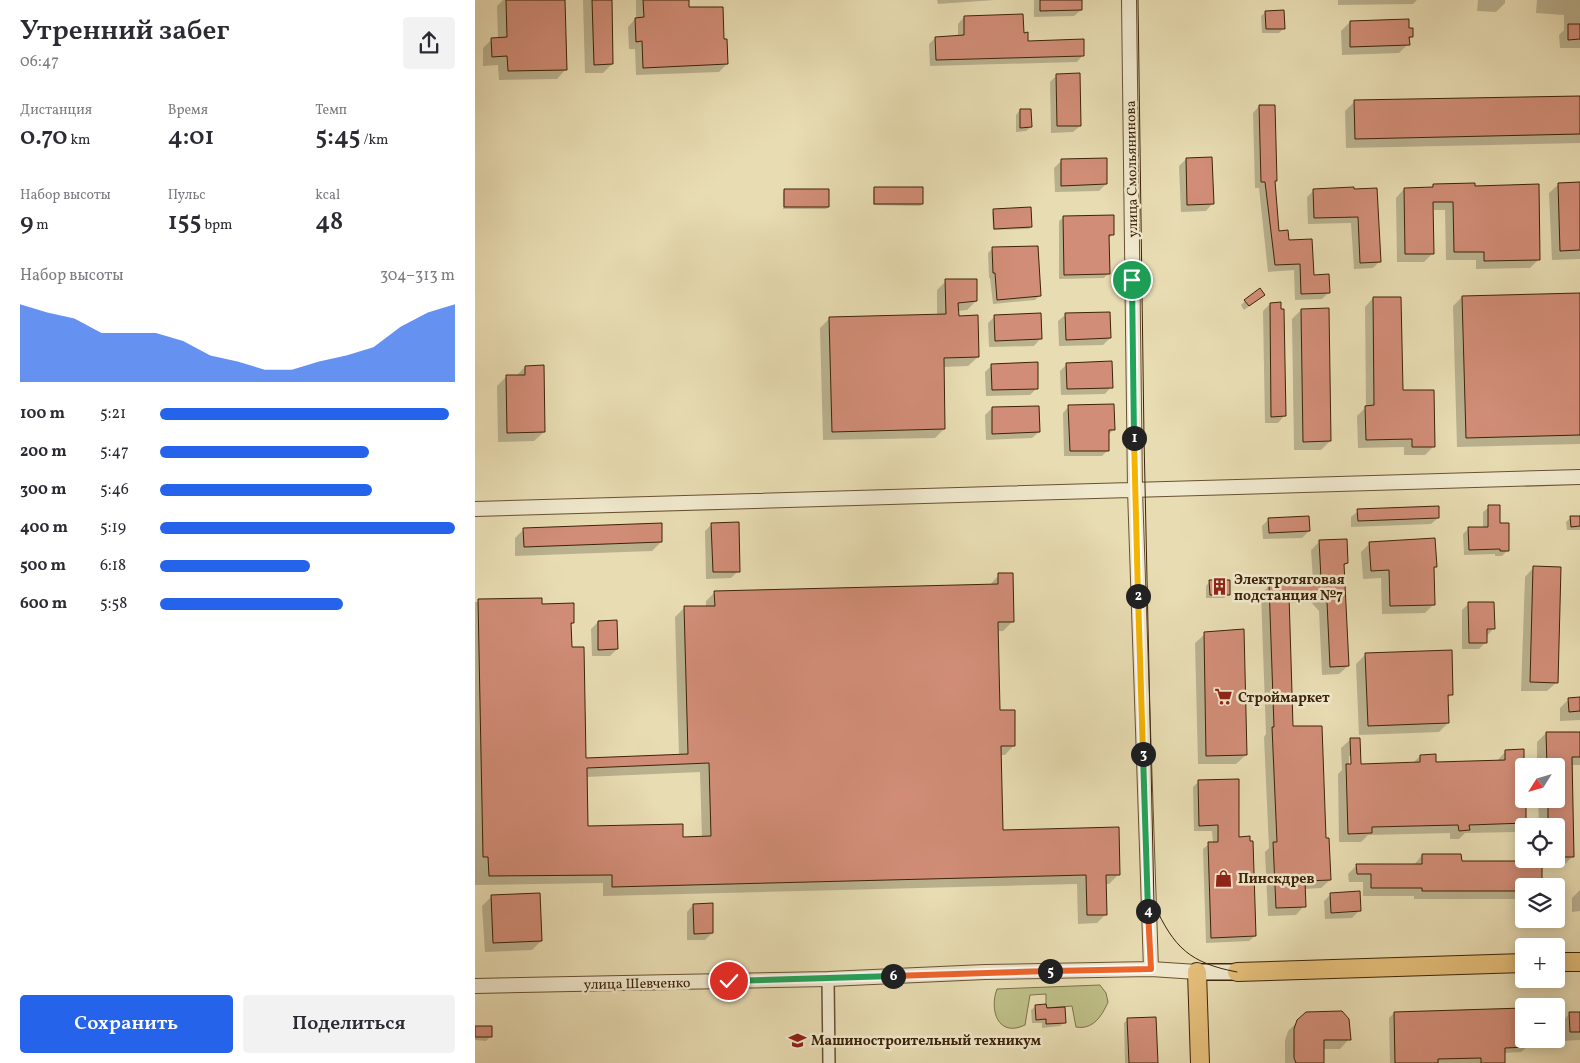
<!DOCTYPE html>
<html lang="ru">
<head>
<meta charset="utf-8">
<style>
  body { margin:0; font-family:Vollkorn,serif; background:#f2f2f3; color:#2b2b33; height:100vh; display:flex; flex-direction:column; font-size:19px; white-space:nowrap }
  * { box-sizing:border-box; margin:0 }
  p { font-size:16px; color:#7c7c81 }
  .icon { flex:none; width:28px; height:28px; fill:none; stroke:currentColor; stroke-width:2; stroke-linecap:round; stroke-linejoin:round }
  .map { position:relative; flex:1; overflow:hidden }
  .sheet { display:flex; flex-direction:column; background:#fff; width:475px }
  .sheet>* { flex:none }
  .needle { width:32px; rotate:233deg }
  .buttons { position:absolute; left:1040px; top:758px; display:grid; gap:10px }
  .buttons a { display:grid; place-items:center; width:50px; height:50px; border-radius:5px; background:#fff; box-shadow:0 2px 12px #0003; font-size:25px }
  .pin { position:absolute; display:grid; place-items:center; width:42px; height:42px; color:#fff; margin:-21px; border:2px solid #fff; border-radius:50%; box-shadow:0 1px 5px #0007 }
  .km { position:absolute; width:25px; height:25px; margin:-12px; border-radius:50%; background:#222; color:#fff; font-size:14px; line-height:25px; text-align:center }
  .round { display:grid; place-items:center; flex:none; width:52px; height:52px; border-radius:5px; background:#f2f2f3 }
  .head { display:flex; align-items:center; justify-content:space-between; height:85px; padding:0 20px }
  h1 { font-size:28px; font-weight:600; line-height:38px }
  .metrics { display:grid; grid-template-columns:repeat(3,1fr); gap:8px; height:85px; padding:5px 20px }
  .metrics div { display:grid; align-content:center }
  .metrics b { font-size:25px; font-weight:600 }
  .metrics small { font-size:14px; font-weight:400 }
  .metrics p { font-size:14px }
  .chart { height:140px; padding:10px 20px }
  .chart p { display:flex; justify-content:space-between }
  .chart svg { width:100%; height:90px; margin-top:5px; fill:#2563eb; opacity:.7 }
  .action { display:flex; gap:10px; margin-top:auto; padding:10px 20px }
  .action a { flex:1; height:58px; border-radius:5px; background:#2563eb; color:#fff; font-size:20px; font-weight:600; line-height:58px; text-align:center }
  .action a+a { background:#f2f2f3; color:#2b2b33 }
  ul { padding:0 20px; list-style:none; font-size:16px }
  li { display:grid; grid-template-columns:80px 60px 1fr; align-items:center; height:38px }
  li i { height:12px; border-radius:6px; background:#2563eb }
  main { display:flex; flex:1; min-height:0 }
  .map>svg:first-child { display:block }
  .green { fill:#bebe87; stroke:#7e7047 }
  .shadow { fill:#0003; fill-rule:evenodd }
  .building { fill:#d18d77; stroke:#3d2307; fill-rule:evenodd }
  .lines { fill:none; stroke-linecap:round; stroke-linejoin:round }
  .minor-casing { stroke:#685132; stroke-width:14 }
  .tertiary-casing { stroke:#685132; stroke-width:16 }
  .secondary-casing { stroke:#3d2307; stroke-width:18 }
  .primary-casing { stroke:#3d2307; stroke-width:20 }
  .minor { stroke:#f0e8cd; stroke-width:11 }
  .tertiary { stroke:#f0e8cd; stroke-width:14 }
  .secondary { stroke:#f0e8cd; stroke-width:15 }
  .primary { stroke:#e4be79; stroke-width:18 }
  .tram { stroke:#3d2307; stroke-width:1 }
  .split-1-casing { stroke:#fff; stroke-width:10 }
  .split-2-casing { stroke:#fff; stroke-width:10 }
  .split-3-casing { stroke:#fff; stroke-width:10 }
  .split-4-casing { stroke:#fff; stroke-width:10 }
  .split-5-casing { stroke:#fff; stroke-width:10 }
  .split-6-casing { stroke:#fff; stroke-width:10 }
  .split-7-casing { stroke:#fff; stroke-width:10 }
  .split-1 { stroke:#22a559; stroke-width:6 }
  .split-2 { stroke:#f5b400; stroke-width:6 }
  .split-3 { stroke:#f5b400; stroke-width:6 }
  .split-4 { stroke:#22a559; stroke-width:6 }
  .split-5 { stroke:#f0652b; stroke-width:6 }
  .split-6 { stroke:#f0652b; stroke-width:6 }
  .split-7 { stroke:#22a559; stroke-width:6 }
  .labels { text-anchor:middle; stroke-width:5; stroke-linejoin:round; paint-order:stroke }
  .street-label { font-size:14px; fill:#3d2307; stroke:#f0e8cd }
  .poi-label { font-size:14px; font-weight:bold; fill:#3d2307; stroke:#f0e8cd; text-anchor:start }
</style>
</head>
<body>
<main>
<section class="sheet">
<div class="head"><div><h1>Утренний забег</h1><p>06:47</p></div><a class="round"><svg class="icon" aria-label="share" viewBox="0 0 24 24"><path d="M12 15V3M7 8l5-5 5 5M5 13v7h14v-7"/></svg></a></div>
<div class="metrics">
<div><p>Дистанция</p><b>0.70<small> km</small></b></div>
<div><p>Время</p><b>4:01</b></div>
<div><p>Темп</p><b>5:45<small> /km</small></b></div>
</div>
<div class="metrics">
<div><p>Набор высоты</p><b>9<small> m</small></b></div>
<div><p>Пульс</p><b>155<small> bpm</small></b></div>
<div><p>kcal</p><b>48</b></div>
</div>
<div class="chart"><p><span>Набор высоты</span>304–313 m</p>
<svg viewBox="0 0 160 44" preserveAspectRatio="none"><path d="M0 44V6L10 10L20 13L30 20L40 20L50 20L60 24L70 31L80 34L90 38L100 38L110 34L120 31L130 27L140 17L150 10L160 6V44z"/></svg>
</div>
<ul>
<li><b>100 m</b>5:21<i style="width:98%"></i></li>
<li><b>200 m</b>5:47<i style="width:71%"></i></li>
<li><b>300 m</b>5:46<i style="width:72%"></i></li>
<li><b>400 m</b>5:19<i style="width:100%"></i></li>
<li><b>500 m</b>6:18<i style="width:51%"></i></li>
<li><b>600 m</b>5:58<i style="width:62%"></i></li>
</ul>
<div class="action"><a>Сохранить</a><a>Поделиться</a></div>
</section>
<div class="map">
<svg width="1105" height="1063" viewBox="0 0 1105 1063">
  <rect width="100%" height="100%" fill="#e8dcb2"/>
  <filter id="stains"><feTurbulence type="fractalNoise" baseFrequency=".004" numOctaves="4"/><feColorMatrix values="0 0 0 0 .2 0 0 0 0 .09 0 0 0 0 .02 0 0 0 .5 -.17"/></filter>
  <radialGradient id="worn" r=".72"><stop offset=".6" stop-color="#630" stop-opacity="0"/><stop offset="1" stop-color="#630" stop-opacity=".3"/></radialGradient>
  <path class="green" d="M625,985L631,993L633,1002C627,1016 618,1030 601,1027L597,1006L571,1008V994L555,995L550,1025C523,1038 514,1010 522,989Z"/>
  <path class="shadow" d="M28,0H89L91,69L82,79L24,80L23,65L8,66V48L17,39H23L22,6Z
    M108,0H135L137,64L128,73H110Z
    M161,0H213V8L248,40L252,64L244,72L161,75L160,49H154L153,27L161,18Z
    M462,0H520L463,4Z
    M559,0H606V10L599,16L559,17Z
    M863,0H942L938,4L863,5Z
    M1003,0H1030V3L1021,12L1002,11Z
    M1062,0H1105V48H1085L1084,35L1089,30V15L1061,13Z
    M791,12L808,29L804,33H787L786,16Z
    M489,17L547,34L552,42L608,55L602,62L455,66L454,44L460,38L483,37V24Z
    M875,22L933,30L937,37L933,40V44L924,53L867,55L866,31Z
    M582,75L605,126L598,132L576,133L575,82Z
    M1105,86V143L871,148L870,111L879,102L1105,97Z
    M784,106L801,181L799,183L803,233L813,242L838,276L854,292L847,299L820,300L819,270L793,272L784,188H780L778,113Z
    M545,110L556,127L551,131L541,132V115Z
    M711,159L737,204L731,211L706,212L704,166Z
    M586,161L631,184L624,191L580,192L579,168Z
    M1105,183V259L1077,260L1074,193L1084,184Z
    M959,185L999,187L1064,259L1055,268L1001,269V260H971L970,210H957L958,253L949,262H922L921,198L929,189H955Z
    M400,188L447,204L445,206L398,205V190Z
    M878,189L905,261L898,268L879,269L876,223L833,224L832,197L839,190Z
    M310,190L353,207L351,209H308V192Z
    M519,211L556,227L554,229L518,230L517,212Z
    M589,217L638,234L632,240L633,274L629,278L584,279V221Z
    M518,248L565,295L560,300L518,304L515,278H514L513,253Z
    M471,281L501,301L492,310L482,311L483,317L503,357L493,366L468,367L469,429L460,438L348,440L345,328L355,318L462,316V290Z
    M1105,294V444L982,447L978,306L987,297Z
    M898,298L927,392L959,446L950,455H929V447L883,448L882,416L891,407L890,307Z
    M784,299L769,310L766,305L770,301Z
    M795,304L809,416L803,423H790L788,311Z
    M826,310L855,441L846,450H819L817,319Z
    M590,315L635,338L628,345L584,346L583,321Z
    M520,316L565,339L559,346L514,347L513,323Z
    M592,364L636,387L630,394L586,395L585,371Z
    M517,365L562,388L555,395L511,396L510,372Z
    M50,367L69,432L59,441L23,442L22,386L31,377H40Z
    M594,406L638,430L633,435V450L627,456H589L588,413Z
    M517,408L564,432L557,438L511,440L510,415Z
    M1014,507L1024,524L1033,550L1027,556H1020V554L989,555L988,534L994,528H1008V512Z
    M883,511L963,518L956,524L876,527V517Z
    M1096,517H1105V530H1092L1091,522Z
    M794,519L834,531L827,538L788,539L787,526Z
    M237,524L263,571L256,578L231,579L230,531Z
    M49,529L186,542L177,551L40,556V538Z
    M845,541L872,563L868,567L873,666L864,674L847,675L844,611L836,602L813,603L817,728L850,839L855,880L846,888L829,889V906L821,915L793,916L790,852L794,848L789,737L791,734L786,594L795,585H811L814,582L838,581L836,550Z
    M895,543L961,567L958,570L959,604L950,613L907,614L906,578L888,579L886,552Z
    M1059,567L1082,682L1072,691H1046L1050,577Z
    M524,575L538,621L528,631H522L524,711L539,745L530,755H525L527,831L644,874L634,884H630L631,914L622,923L603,924L602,884L128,896V883L0,885V602L65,600V605L98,623L95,626V648L110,760L204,756L200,617L210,607H231V601L240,592L514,586ZM225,772L227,838H207L112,828L111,777Z
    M735,581L754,594L749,598H731V586Z
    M994,603L1018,629L1012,636L1011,642L1004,649H987V610Z
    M123,622L142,649L135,656H117L116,629Z
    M730,634L771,755L761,764H723L720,643Z
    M891,654L977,694L972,699L973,723L964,732L884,735L881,664Z
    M1105,698V720L1085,721V708L1094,699Z
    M1071,733L1105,734V765H1096L1098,856L1089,865L1065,866L1066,886H1049V899H939V896H888V882H874L873,874L882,865H939L947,855L985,862H1065V859H1081V826H1064L1063,799H1081V766H1062V742Z
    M876,739L885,765L938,763L945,756L960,763L1021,762L1031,751L1049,799L1050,823L1041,832L990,833L984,839H975V833L893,835L886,842H864L863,774L867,770L866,748ZM874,756H876L877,770H874Z
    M724,781L763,838L780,936L774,941L731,943L728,849L734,844H738L737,831H719L718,787Z
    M1105,890V911L1097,912V898Z
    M856,894L884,911L877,918L850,919L849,901Z
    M17,896L66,941L57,950L10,952L7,906Z
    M218,905L237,933L230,940H212V912Z
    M561,1006L570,1010L590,1022L585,1026L567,1028V1023H557L556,1010Z
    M919,1013L1051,1039L1052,1047L1046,1052L1028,1053L1029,1063H915L914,1018Z
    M1095,1013H1105V1040L1086,1041V1023Z
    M653,1019L682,1063H650L649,1023Z
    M823,1021L874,1039L865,1049H848V1063H810V1040L813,1031Z
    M0,1027L16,1036L11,1041L0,1040Z"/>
  <path class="building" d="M31,0H90L92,70L33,71L32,56L17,57L16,38L32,37Z
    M117,0H137L138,64L119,65Z
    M168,0H214V7H248L249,39H252L253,64L168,68L167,41L161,42L160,18L169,17Z
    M565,0H607V10L565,11Z
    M809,10L810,29H791L790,11Z
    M548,14L549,33L553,32V41L609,39V56L461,60L460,37L489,35V16Z
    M934,19V28H938V37H934L935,45L875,47V21Z
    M1093,24H1105V39L1093,40Z
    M605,73L606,126H582L581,74Z
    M1105,96V134L880,139L879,100Z
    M784,105H800L802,181H800L804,231L813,230L814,240L837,239L839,275L854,274L855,293L826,294L825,264L800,265L790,182H786Z
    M545,109H556L557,127L545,128Z
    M737,157L739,204L712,205L711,158Z
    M632,158V184L586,186V159Z
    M1105,182V250L1085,251L1083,183Z
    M1000,183V186L1064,184L1065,260L1009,261V252H979L978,202H958L959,254H930L929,188L958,187V184Z
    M399,187H448V204H399Z
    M879,187V189L902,188L906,262L885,263L883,217L839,218L838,189Z
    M309,189H354V207H309Z
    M556,207L557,227L519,229L518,209Z
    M639,215V235H634L635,274L589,275L588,216Z
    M563,246L566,296L522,300L520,273H518L517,247Z
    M470,279H502V301L483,303L484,316L503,315L504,357L469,358L470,429L357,432L354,317L471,314Z
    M785,288L790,295L774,306L769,300Z
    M1105,293V435L991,438L987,296Z
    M898,297H926L928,390H959L960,447H937V439L891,440L890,406L899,405Z
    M806,302V309H809L811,416L796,417L795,303Z
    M854,308L856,441L828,442L826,309Z
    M635,312L636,338L591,340L590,313Z
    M566,313L567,339L520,341L519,315Z
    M637,361L638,388L592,389L591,363Z
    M563,362V389L517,390L516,364Z
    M69,365L70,432L32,433L31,375H50V366Z
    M639,404L640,430H634V451H595L593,405Z
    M564,406L565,432L517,434V407Z
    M1013,505H1025V523H1034V551H1025V549L994,550L993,527H1013Z
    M964,506V518L883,521L882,509Z
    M834,516L835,531L794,533L793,518Z
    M1095,516H1105V526L1096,527Z
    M264,522L265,572H238L236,523Z
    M187,523V542L49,547L48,528Z
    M960,538L962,567H959L960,605L915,606L914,570L896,571L894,542Z
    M872,539L873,563L869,564L874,666L855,667L852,602L844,594L814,595L818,726H847L851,838H854L856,880L830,881L831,907L801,908L798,842H802L797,727H799L794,584L813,583V580L846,579L844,540Z
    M1058,566L1086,567L1083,683L1055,682Z
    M523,573H538L539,622H523L525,710H540V746H526L528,830L644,827L645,875H631L632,915H612L611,875L137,887V875L14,876L13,857H8L3,599L67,598V604L99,603V623H96L97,647H109L111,758L213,754L209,606H240L239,591L523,584ZM234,763L236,836L208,837V824L113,826L112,768Z
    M734,580H755V595H735Z
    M993,602H1019L1020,629H1012V643H994Z
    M142,620L143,649L123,650V621Z
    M769,629L772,755L731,756L729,632Z
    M977,650L978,695H973L974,723L893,726L890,653Z
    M1105,697V711L1094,712L1093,698Z
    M1071,732H1105V757H1097L1099,857H1081V826H1073V799H1081V766H1072Z
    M875,738H885L886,764L945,762V755L961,754V762L1030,760V750L1049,749V799H1051V823L994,825L995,830L984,831L983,825L897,827V833L873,834L871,764H876Z
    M764,779V837L775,836V841H778L781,936L736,938L733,842H743V825L724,826L723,780Z
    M947,854H986L987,861H1067V886H1049V891H947V888H896V874H882L881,864H947Z
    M885,891L886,911L856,913L855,893Z
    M65,893L67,941L18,943L16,895Z
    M238,903V933L219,934L218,904Z
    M571,1004L572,1008L590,1007L591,1023L571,1024V1019L561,1020L560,1005Z
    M1049,1008V1039H1053V1047L1030,1048V1063H1006V1058L963,1059V1063H920L919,1012Z
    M867,1011L874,1019L876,1040H849V1063H821L819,1058V1029L822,1020L831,1012Z
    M1094,1012H1105V1032H1095Z
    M681,1017L683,1063H654L652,1018Z
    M0,1026H17V1037H0Z"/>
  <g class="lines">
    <defs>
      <path id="minor" d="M353,979L354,1063"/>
      <path id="tertiary" d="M654,0L660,490L676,969
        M0,509L1105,477
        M0,986L353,979L510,972L676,969L722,972"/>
      <path id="secondary" d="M722,972H762"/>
      <path id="primary" d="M1081,962H1105
        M722,972L725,1063
        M762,972L1049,963"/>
    </defs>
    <use href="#minor" class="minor-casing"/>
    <use href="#tertiary" class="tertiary-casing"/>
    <use href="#secondary" class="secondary-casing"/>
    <use href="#primary" class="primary-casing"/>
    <use href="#minor" class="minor"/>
    <use href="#tertiary" class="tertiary"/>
    <use href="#secondary" class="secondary"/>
    <use href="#primary" class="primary"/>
    <path class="tram" d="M663,0L669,438L679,904C699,948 715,963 762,972"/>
  </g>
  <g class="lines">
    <defs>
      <path id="split-1" d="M657,280L659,438"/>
      <path id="split-2" d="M659,438L663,596"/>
      <path id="split-3" d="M663,596L668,754"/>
      <path id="split-4" d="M668,754L673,911"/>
      <path id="split-5" d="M575,971L676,969L673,911"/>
      <path id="split-6" d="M418,976L575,971"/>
      <path id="split-7" d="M254,981L418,976"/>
    </defs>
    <use href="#split-1" class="split-1-casing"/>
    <use href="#split-2" class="split-2-casing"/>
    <use href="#split-3" class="split-3-casing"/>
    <use href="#split-4" class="split-4-casing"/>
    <use href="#split-5" class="split-5-casing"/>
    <use href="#split-6" class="split-6-casing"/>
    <use href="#split-7" class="split-7-casing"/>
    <use href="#split-1" class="split-1"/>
    <use href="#split-2" class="split-2"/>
    <use href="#split-3" class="split-3"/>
    <use href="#split-4" class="split-4"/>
    <use href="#split-5" class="split-5"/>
    <use href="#split-6" class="split-6"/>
    <use href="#split-7" class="split-7"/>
  </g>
  <defs>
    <symbol id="building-bare" viewBox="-9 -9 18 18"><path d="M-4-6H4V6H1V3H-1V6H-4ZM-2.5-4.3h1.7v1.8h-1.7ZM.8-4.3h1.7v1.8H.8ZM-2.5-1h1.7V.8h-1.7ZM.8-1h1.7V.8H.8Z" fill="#8f2418" stroke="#f0e8cd" stroke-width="2.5" paint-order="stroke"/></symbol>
    <symbol id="supermarket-bare" viewBox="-9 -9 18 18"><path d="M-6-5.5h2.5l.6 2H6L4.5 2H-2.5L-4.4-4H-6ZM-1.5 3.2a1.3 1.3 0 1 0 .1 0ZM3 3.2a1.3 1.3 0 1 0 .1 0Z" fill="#8f2418" stroke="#f0e8cd" stroke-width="2.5" paint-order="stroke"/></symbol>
    <symbol id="shop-bare" viewBox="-9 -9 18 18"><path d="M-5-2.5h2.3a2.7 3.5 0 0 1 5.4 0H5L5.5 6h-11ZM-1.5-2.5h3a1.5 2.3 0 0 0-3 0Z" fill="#8f2418" stroke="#f0e8cd" stroke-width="2.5" paint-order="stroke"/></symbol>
    <symbol id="university-bare" viewBox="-9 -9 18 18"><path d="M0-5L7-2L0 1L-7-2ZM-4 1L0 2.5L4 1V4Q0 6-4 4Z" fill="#8f2418" stroke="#f0e8cd" stroke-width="2.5" paint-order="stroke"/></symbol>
  </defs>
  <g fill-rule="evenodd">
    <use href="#building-bare" x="732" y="574" width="25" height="25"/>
    <use href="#supermarket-bare" x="736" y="684" width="25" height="25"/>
    <use href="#shop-bare" x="736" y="866" width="25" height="25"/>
    <use href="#university-bare" x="310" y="1028" width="25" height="25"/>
  </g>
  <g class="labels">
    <g class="street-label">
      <text transform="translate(656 169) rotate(-91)" y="5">улица Смольянинова</text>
      <text transform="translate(162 983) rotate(-1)" y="5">улица Шевченко</text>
    </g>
    <g class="poi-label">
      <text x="759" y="584">Электротяговая<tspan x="759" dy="16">подстанция №7</tspan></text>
      <text x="763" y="702">Строймаркет</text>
      <text x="763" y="883">Пинскдрев</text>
      <text x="336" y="1045">Машиностроительный техникум</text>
    </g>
  </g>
  <rect width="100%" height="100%" filter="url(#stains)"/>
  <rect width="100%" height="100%" fill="url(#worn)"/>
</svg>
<div class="buttons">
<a><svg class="needle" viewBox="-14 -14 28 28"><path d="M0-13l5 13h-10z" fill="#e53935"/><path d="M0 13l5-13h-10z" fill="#7c7c81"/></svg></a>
<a><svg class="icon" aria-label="locate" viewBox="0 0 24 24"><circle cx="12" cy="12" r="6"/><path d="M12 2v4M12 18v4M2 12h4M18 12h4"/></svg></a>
<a><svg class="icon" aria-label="layers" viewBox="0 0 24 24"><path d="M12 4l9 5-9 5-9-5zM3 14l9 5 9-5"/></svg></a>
<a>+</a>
<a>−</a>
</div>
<div class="pin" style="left:657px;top:280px;background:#1e9e55"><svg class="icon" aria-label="arrive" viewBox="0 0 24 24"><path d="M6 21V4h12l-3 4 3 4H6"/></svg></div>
<div class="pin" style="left:254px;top:981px;background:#d93025"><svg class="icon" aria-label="check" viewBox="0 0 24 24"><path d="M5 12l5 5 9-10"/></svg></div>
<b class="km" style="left:659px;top:438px">1</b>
<b class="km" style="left:663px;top:596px">2</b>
<b class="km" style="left:668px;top:754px">3</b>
<b class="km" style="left:673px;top:911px">4</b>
<b class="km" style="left:575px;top:971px">5</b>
<b class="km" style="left:418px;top:976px">6</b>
</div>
</main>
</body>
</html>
